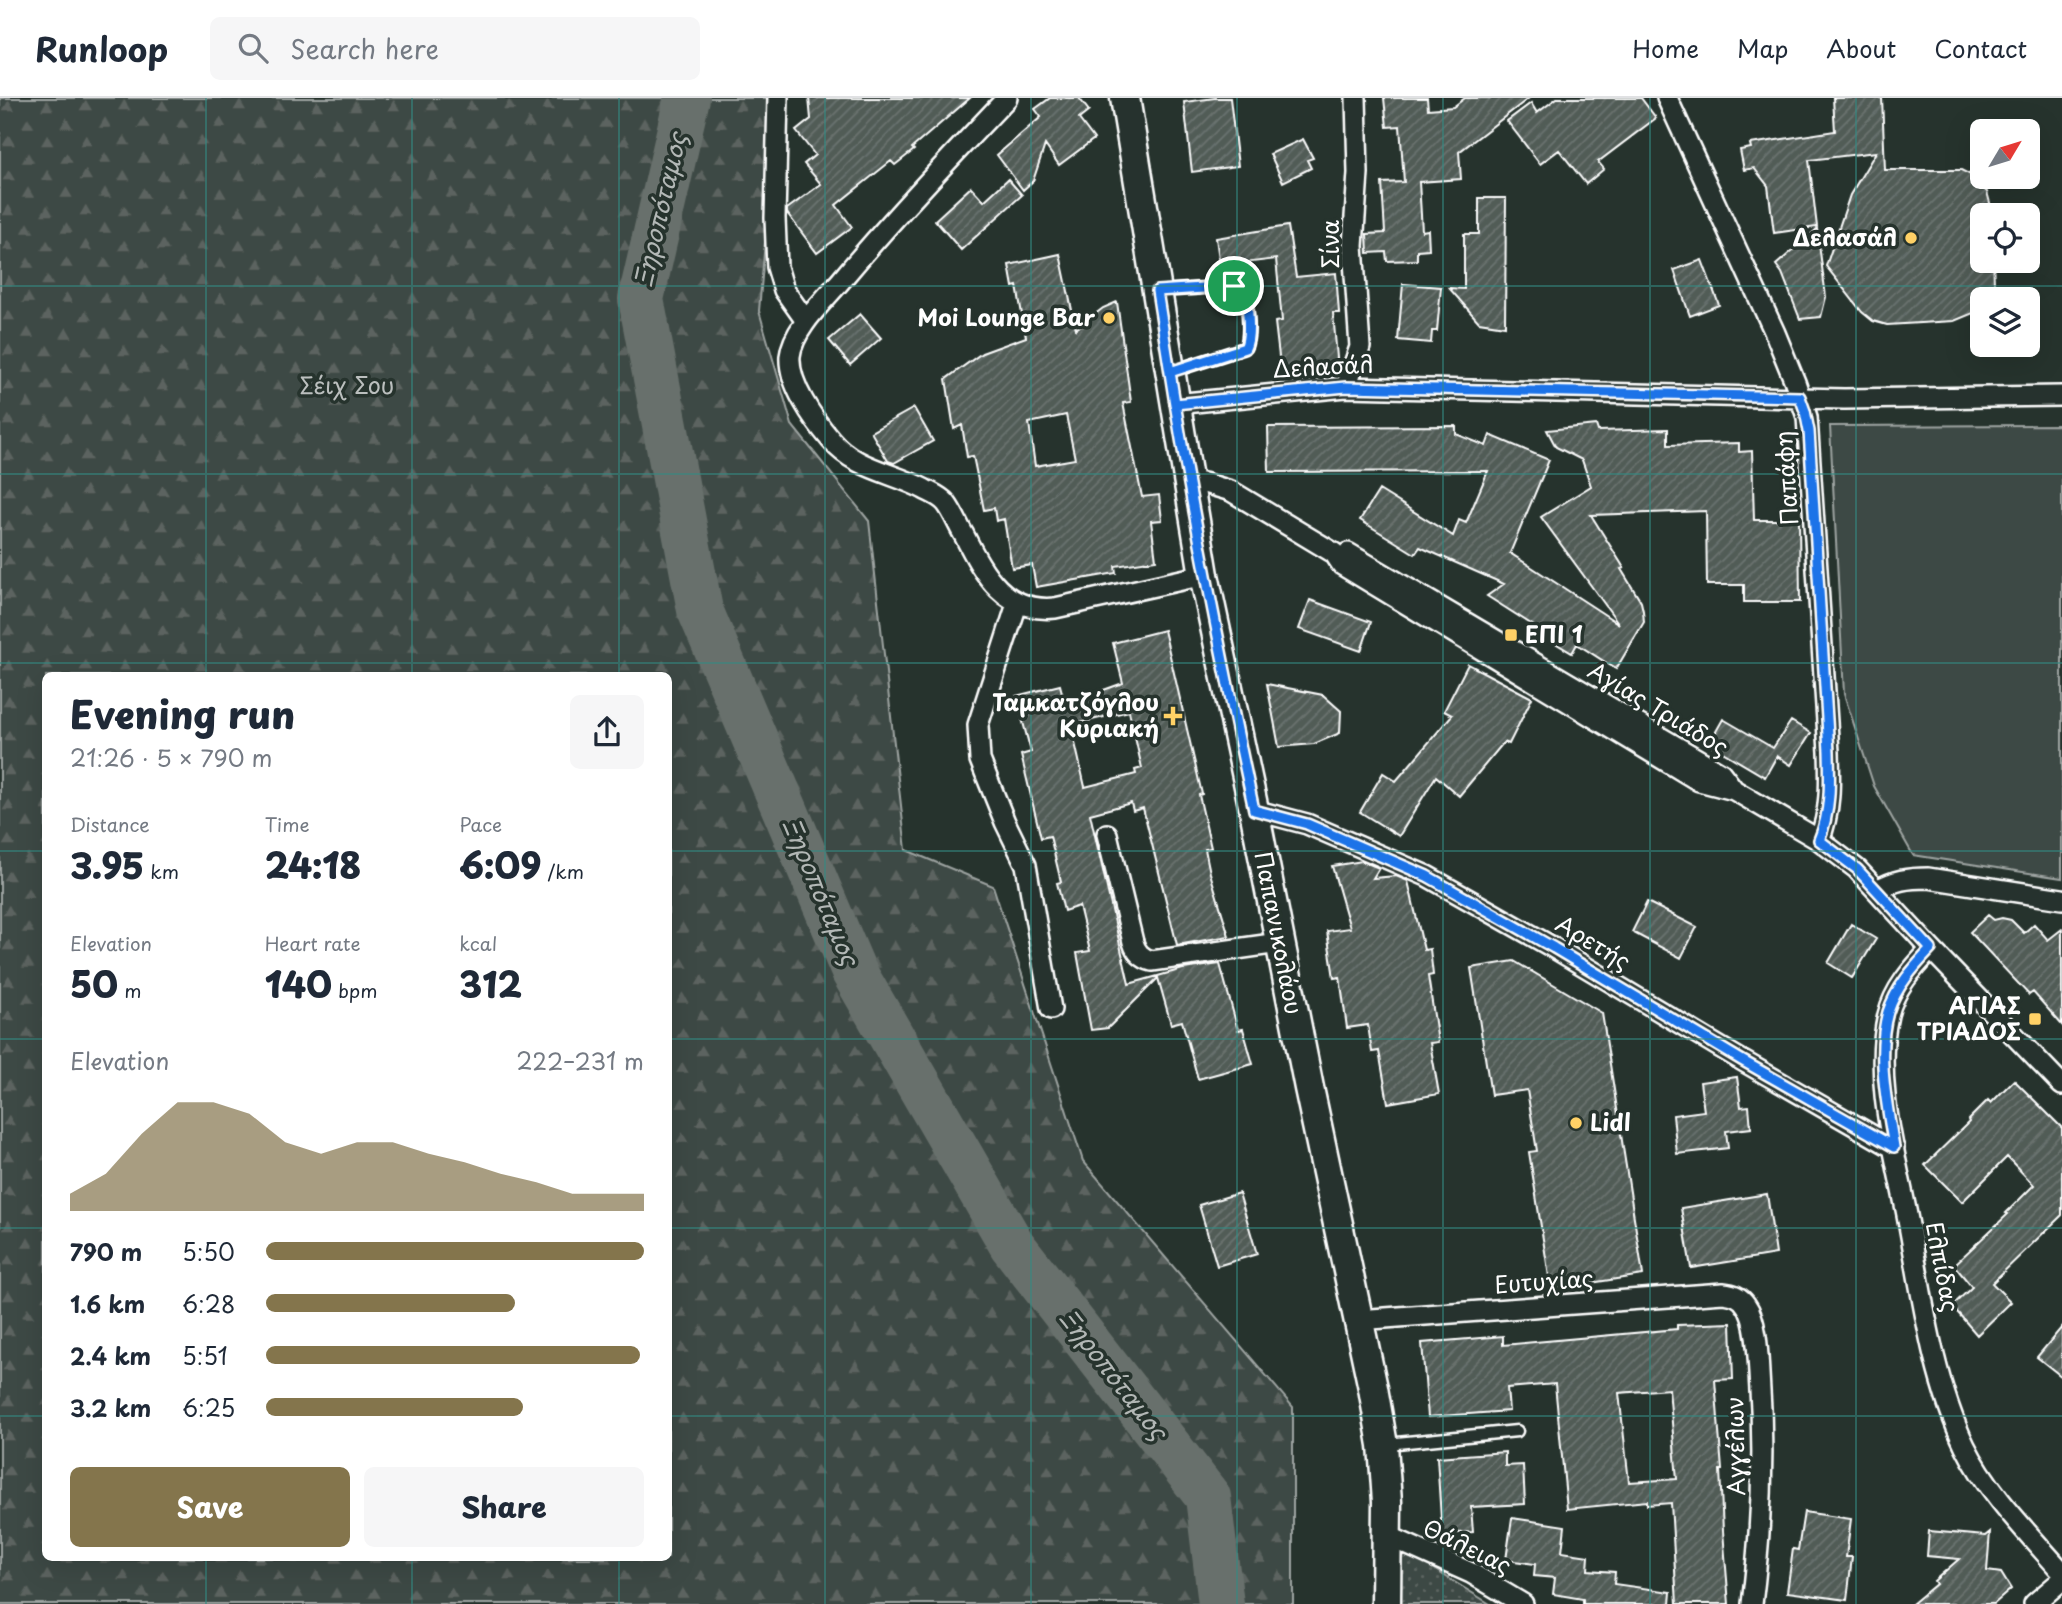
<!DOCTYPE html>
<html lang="en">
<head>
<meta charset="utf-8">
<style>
  body { margin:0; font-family:"Playpen Sans",sans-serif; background:#f6f6f7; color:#1f2937; height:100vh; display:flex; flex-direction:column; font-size:26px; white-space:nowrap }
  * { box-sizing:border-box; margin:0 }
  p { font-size:23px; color:#747a83 }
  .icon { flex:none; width:38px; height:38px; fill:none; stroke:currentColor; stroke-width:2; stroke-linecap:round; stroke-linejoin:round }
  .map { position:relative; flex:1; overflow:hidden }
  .panel { position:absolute; left:42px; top:574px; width:630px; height:889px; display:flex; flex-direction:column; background:#fff; border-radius:10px; box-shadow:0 7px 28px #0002 }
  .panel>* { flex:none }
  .needle { width:46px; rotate:52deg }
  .controls { position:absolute; left:1970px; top:21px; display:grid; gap:14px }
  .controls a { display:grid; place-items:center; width:70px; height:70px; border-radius:10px; background:#fff; box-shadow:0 7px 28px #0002; font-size:35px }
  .pin { position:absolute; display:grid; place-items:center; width:60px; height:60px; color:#fff; margin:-30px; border:4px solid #fff; border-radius:50%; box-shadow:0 2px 7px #0007 }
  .round { display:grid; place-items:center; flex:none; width:74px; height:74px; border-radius:10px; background:#f6f6f7 }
  .headline { display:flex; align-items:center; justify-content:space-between; height:119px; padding:0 28px }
  h1 { font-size:38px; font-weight:800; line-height:52px }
  .figures { display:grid; grid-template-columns:repeat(3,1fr); gap:10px; height:119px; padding:7px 28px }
  .figures div { display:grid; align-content:center }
  .figures b { font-size:35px; font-weight:800 }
  .figures small { font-size:19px; font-weight:400 }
  .figures p { font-size:19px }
  .chart { height:196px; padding:14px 28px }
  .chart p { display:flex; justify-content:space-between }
  .chart svg { width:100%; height:126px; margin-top:7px; fill:#84754c; opacity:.7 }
  .button { display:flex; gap:14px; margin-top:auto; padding:14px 28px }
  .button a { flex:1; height:80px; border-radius:10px; background:#84754c; color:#fff; font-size:28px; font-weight:800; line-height:80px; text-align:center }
  .button a+a { background:#f6f6f7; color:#1f2937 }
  ul { padding:0 28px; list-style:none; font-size:23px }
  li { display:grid; grid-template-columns:112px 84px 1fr; align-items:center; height:52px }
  li i { height:18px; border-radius:9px; background:#84754c }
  header { display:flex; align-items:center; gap:42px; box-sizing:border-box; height:98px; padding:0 35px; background:#fff; border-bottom:2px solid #e0e1e3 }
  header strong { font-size:33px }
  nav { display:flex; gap:38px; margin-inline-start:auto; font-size:24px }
  .search { width:490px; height:63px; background:#f6f6f7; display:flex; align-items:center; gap:18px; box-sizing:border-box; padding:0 24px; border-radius:10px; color:#747a83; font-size:26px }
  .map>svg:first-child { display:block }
  .grass { fill:url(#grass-dots); stroke:#9ea4a2; stroke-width:2 }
  .forest { fill:url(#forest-firs); stroke:#9ea4a2; stroke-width:2; fill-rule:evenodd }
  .pitch { fill:#3e4944; stroke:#9ea4a2; stroke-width:2 }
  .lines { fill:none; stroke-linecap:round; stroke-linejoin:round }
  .river { stroke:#67706c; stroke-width:46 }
  .building { fill:url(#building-hatch); stroke:#fff; stroke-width:2; fill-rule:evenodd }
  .lane-casing { stroke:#fff; stroke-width:15 }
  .street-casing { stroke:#fff; stroke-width:24 }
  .secondary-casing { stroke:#fff; stroke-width:33 }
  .lane { stroke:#26332d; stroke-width:10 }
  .street { stroke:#26332d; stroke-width:19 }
  .secondary { stroke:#26332d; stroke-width:28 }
  .route-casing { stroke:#fff; stroke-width:14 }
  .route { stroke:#1a73e8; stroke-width:9 }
  .grid { fill:none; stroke:#338b84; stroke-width:2; stroke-opacity:0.55 }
  .poi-dot { fill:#ffd166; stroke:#26332d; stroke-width:2.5 }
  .labels { text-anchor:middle; stroke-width:7; stroke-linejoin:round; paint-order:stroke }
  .poi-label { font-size:23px; font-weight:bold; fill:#fff; stroke:#26332d; text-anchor:end }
  .street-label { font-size:23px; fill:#fff; stroke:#26332d }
  .park-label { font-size:23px; fill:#bbbfbe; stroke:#26332d }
  .water-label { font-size:24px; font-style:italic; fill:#b3b8b6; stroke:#26332d }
</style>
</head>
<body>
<header>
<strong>Runloop</strong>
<div class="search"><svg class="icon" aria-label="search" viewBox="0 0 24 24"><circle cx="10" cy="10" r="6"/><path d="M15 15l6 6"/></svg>Search here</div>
<nav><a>Home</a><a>Map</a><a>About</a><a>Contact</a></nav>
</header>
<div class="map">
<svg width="2062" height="1506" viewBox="0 0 2062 1506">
  <defs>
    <pattern id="grass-dots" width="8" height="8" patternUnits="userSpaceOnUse" patternTransform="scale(1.75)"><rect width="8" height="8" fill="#3e4944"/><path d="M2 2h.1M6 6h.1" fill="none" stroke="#5b6460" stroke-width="1.8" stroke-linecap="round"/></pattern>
    <pattern id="forest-firs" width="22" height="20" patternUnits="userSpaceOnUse" patternTransform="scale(1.75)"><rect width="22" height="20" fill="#3e4944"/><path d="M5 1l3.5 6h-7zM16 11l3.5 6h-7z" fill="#5b6460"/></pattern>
    <pattern id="building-hatch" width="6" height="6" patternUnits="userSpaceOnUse" patternTransform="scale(1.75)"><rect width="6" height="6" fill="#515c57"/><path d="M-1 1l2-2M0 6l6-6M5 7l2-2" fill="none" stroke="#6b7470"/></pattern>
  </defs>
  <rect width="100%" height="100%" fill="#26332d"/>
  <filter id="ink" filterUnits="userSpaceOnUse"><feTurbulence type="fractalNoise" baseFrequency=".0143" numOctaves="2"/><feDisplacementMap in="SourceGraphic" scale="14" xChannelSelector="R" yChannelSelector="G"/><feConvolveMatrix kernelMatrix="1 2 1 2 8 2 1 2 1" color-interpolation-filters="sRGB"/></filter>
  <g filter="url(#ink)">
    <path class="grass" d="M1401,1453L1419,1462L1490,1506H1401Z"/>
    <path class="forest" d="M0,0H767L768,109L759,213L792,327L869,423L906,752L993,788L1083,1063L1293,1309V1506H0ZM46,578H668V1460H46Z"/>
    <path class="pitch" d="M2062,327V780L1913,757L1874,688L1844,596L1830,328Z"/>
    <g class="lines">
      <path class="river" d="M687,0L641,201L700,512L854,874L1012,1147L1208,1399L1221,1506"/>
    </g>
    <path class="building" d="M809,0H970L912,50L914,52L895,67L891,63L836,107L852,129L817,155L787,115V111L821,86L804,66L815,57L796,33L811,21Z
      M1050,0H1079L1089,13L1079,21L1094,41L1059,67L1045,47L1033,83L1023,92L997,57L1041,19L1035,11Z
      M1215,0H1230L1238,68L1192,74L1184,4Z
      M1384,0H1427L1428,11L1453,9L1465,0H1529L1459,54L1461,81L1419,84L1422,133L1428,132L1429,151L1417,152V162L1387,163L1386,154L1368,155L1367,136L1385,135L1382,85L1404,84L1400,28L1387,29Z
      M1557,0H1641L1656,20L1598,64L1604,71L1586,86L1559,52L1540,66L1507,23L1531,5L1537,15Z
      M1833,0H1882L1885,72H1961L1971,77L1987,94L1990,105L1991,117H1983V163H1993L1994,184L1987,201H1983V208L1976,214L1954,223L1887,227L1873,223L1862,214L1826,168L1850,97L1876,54L1809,62L1817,129L1774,135L1768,88L1754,70L1744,72L1740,52L1751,50L1750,46L1835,33Z
      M1303,41L1313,60L1307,62L1311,70L1283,84L1270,56Z
      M1008,81L1022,97L961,152L935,122L971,89L984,103Z
      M1479,100H1506L1505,228L1479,224L1449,190L1464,191V136H1479Z
      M1288,128L1296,179L1336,175L1339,215H1333L1338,271L1281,276L1275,224L1282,223L1276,161L1220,168L1216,140Z
      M1817,131L1826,199L1821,219L1800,221L1782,175L1776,167Z
      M1060,156L1076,231L1103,210L1117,204L1131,304L1123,305L1142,399L1159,397L1162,422L1151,423L1156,462L1115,468L1116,475L1036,489L1032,467L1012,470L1004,421L996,423L994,410L984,412L973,358L967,359L962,327L954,331L946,281L982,255L1026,239L1017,188L1013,189L1009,167ZM1066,317L1075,361L1035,368L1029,325Z
      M1702,162L1719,207L1690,218L1674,172Z
      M1403,186L1441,189L1437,233H1432L1431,245L1398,242Z
      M860,216L881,240L850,267L829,242Z
      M914,310L933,343L894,365L888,363L871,334Z
      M1596,327L1598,333L1668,331V347L1739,345V354L1752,353L1754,422H1799L1800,504H1744V487H1707L1706,413L1591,417L1624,470L1621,471L1641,504L1643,513L1644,524L1616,571L1577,546L1572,555L1532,531L1534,528L1487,498L1504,486L1420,449L1415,456L1360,422L1379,392L1453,438L1459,422L1466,425L1488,373L1269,374L1268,329L1456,328V336L1486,348L1490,337L1549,362L1510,455L1619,526L1541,419L1591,388L1582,362L1556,349L1547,332Z
      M1310,502L1371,524L1361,553L1299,531Z
      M1164,532L1202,696L1199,697L1211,750L1205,751L1210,775L1229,838L1177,847L1143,710L1133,713L1131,705L1090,716L1129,886L1183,871L1220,866L1238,932L1243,931L1253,966L1198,981L1182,923L1171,926L1158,880L1108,930L1091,932L1077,855L1090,853L1079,808L1064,813L1057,785L1061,784L1050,738L1041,740L1021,657L1031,654L1016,598L1060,587L1065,606L1123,585L1113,545ZM1129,613L1142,670L1135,672L1136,676L1085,689L1071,627Z
      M1468,566L1532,600L1509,646L1504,644L1459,698L1436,678L1399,738L1360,714L1383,675L1396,683L1452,617L1444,613Z
      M1267,586L1323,597L1341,613L1340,635L1314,646L1279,649Z
      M1723,621L1773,650L1791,623L1811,635L1791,667L1777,658L1765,679L1709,646Z
      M1362,763L1379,770L1373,780L1396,778L1408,783L1424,852L1430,851L1433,877L1428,878L1438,944L1430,945L1439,996L1388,1005L1379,953L1372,954L1368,927L1347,930L1340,879L1334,880L1327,833L1350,830L1332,768Z
      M1647,804L1697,829L1681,860L1632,834Z
      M1988,817L1994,822L2002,820L2011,822L2024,835L2034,826L2048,842L2062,831V927L2033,894L2029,897L1970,834Z
      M1851,826L1876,841L1852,880L1828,865Z
      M1514,863L1602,915L1643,1177L1551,1191L1529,1054L1537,1053L1527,992L1491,997L1471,870Z
      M1737,979L1741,1009L1749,1008L1751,1030L1726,1033L1728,1050L1677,1056L1673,1017L1704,1013L1700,984Z
      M2014,982L2062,1030V1117L1992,1185L2011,1204L1977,1237L1952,1208L1972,1189L1954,1167L2008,1116L2006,1115L2034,1087L2007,1059L1962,1104L1925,1067L1969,1024L1968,1022L1988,1002L1991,1005Z
      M1239,1095L1257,1156L1217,1168L1199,1107Z
      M1767,1096L1776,1156L1691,1170L1681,1110Z
      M1731,1225L1733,1281L1715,1282L1722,1372H1720L1723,1433L1729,1506H1677L1671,1405L1647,1407V1403L1567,1411L1555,1286L1507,1290L1509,1313L1428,1319L1422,1245L1503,1238V1247L1677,1231V1227ZM1669,1291L1677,1381L1629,1384L1619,1295Z
      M2062,1229V1279L2037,1259Z
      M1505,1354V1368L1523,1367L1525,1406L1471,1409L1473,1434L1442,1436L1437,1359Z
      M1804,1414L1851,1421L1846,1459H1852L1847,1502L1787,1494L1793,1451L1798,1452Z
      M1512,1420L1565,1428L1562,1454L1589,1458L1588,1472L1615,1474L1614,1486L1671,1494L1670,1506H1583V1501L1553,1496L1555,1480L1534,1478L1535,1466L1506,1462Z
      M1929,1433L1985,1438L1990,1434L1987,1473L2001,1475L2011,1491L1994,1506H1912L1936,1486L1934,1483L1959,1461L1927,1458Z"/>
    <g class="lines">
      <defs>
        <path id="lane" d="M1161,193L1234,188L1240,189C1249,198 1251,239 1245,250L1173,273
          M1387,1346L1517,1333"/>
        <path id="street" d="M778,0L775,120L777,169L784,192L806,223
          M1007,0C951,59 895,118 843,180C826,201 793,230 790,258C788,286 814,322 831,342C855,371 892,374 924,391C931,395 940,398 946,405C953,414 958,427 964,437C984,477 1005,515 1055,510L1204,477
          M1667,0L1775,235L1795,284L1807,319L1829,654C1830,684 1831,714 1819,742
          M1346,289L1360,249L1353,148L1358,75L1356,0
          M1175,306L1346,289L1844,301L2062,298
          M1190,386L1204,385L1231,393L1334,455L1342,467L1699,683L1734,692L1819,742L1857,771L1931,851L2062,987
          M1348,455L1721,675L1734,692
          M1017,506L978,627L980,662L1005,724L1026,767L1051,911
          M1254,712L1307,726L1427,778L1554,850L1743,963L1894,1050
          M1107,736L1133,844C1136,854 1141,860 1152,863L1279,845
          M1877,792C1895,782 1907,780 1928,780L2062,801
          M1931,851C1913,870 1894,891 1888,917C1873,981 1896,1058 1908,1122C1922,1196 1932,1280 1965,1348C1988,1395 2028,1435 2062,1474
          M1358,1222L1723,1195C1733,1196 1740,1198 1746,1207C1757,1222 1758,1257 1759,1275C1765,1355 1762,1427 1752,1506
          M1388,1438L1471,1475L1523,1506
          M2034,1506L2062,1482"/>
        <path id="secondary" d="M1125,0L1204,477L1254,712L1309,990L1373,1290L1383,1347L1387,1404L1386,1506"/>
      </defs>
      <use href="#lane" class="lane-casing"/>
      <use href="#street" class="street-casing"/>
      <use href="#secondary" class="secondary-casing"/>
      <use href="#lane" class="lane"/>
      <use href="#street" class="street"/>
      <use href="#secondary" class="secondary"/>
    </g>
  </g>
  <g class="lines" filter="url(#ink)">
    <defs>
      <path id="route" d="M1234,188L1240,189C1249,198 1251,239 1245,250L1170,274C1193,421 1223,567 1254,712L1307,726L1427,778L1554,850L1743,963L1894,1049C1887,1007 1876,956 1888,914C1896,889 1914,869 1931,851L1857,771L1819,742C1831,714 1830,684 1829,653L1809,333L1805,313L1800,299L1346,289L1175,306L1157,193L1234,188"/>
    </defs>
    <use href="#route" class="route-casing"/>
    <use href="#route" class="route"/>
  </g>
  <path class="grid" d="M206,0V578M412,0V578M619,0V578M825,0V1506M1031,0V1506M1237,0V1506M1443,0V1506M1650,0V1506M1856,0V1506M0,188H2062M0,376H2062M0,565H2062M0,753H46M668,753H2062M0,941H46M668,941H2062M0,1130H46M668,1130H2062M0,1318H46M668,1318H2062M206,1460V1506M412,1460V1506M619,1460V1506"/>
  <g class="poi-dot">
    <circle cx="1911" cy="140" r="7"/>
    <circle cx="1109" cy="220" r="7"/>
    <rect x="1504" y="530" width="14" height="14" rx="3.5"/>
    <path d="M1169.5 607.5h7v7h7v7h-7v7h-7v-7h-7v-7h7z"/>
    <rect x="2028" y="914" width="14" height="14" rx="3.5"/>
    <circle cx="1576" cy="1025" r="7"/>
  </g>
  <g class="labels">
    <g class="poi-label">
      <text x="1897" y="148">Δελασάλ</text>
      <text x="1095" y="228">Moi Lounge Bar</text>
      <text x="1525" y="545" text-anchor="start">ΕΠΙ 1</text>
      <text x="1159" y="613">Ταμκατζόγλου<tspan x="1159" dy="26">Κυριακή</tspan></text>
      <text x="2021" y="916">ΑΓΙΑΣ<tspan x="2021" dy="26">ΤΡΙΑΔΟΣ</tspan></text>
      <text x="1590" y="1033" text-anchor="start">Lidl</text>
    </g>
    <g class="street-label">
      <text transform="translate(1331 146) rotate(-90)" y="8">Σίνα</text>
      <text transform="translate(1323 269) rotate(-3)" y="8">Δελασάλ</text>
      <text transform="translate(1787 380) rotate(-94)" y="8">Παπάφη</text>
      <text transform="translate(1658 611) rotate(31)" y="8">Αγίας Τριάδος</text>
      <text transform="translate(1278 835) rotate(79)" y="8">Παπανικολάου</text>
      <text transform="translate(1593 845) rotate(31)" y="8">Αρετής</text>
      <text transform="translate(1942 1169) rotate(79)" y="8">Ελπίδας</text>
      <text transform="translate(1544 1184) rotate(-4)" y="8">Ευτυχίας</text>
      <text transform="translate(1736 1348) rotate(-91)" y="8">Αγγέλων</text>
      <text transform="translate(1467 1449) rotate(26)" y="8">Θάλειας</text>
    </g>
    <g class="park-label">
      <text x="347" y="296">Σέιχ Σου</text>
    </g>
    <g class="water-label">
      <text transform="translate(661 112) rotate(-77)" y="8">Ξηροπόταμος</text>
      <text transform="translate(820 794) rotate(67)" y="8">Ξηροπόταμος</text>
      <text transform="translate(1113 1277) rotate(52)" y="8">Ξηροπόταμος</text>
    </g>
  </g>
</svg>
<div class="controls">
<a><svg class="needle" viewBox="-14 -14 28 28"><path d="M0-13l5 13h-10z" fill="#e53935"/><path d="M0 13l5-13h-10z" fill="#747a83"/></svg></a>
<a><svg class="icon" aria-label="locate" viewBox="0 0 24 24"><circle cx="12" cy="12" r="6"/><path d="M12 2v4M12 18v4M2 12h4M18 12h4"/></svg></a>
<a><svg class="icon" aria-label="layers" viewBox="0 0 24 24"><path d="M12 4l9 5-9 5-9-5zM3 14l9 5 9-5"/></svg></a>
</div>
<div class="pin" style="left:1234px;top:188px;background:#1e9e55"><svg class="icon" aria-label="arrive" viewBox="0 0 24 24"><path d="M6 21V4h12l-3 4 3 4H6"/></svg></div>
<section class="panel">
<div class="headline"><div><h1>Evening run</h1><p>21:26 · 5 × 790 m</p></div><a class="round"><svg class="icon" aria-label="share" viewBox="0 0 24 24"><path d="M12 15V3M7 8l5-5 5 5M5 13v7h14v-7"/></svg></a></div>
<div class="figures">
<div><p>Distance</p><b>3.95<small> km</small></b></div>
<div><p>Time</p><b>24:18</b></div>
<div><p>Pace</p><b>6:09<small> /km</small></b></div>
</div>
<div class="figures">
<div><p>Elevation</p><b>50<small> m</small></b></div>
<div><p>Heart rate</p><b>140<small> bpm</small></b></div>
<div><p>kcal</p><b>312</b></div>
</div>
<div class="chart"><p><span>Elevation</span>222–231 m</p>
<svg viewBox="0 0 160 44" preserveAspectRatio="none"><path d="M0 44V38L10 31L20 17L30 6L40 6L50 10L60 20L70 24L80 20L90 20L100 24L110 27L120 31L130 34L140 38L150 38L160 38V44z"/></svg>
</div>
<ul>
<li><b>790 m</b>5:50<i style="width:100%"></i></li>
<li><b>1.6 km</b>6:28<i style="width:66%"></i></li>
<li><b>2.4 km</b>5:51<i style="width:99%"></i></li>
<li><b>3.2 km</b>6:25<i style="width:68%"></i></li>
</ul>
<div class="button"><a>Save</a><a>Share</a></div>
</section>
</div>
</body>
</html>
